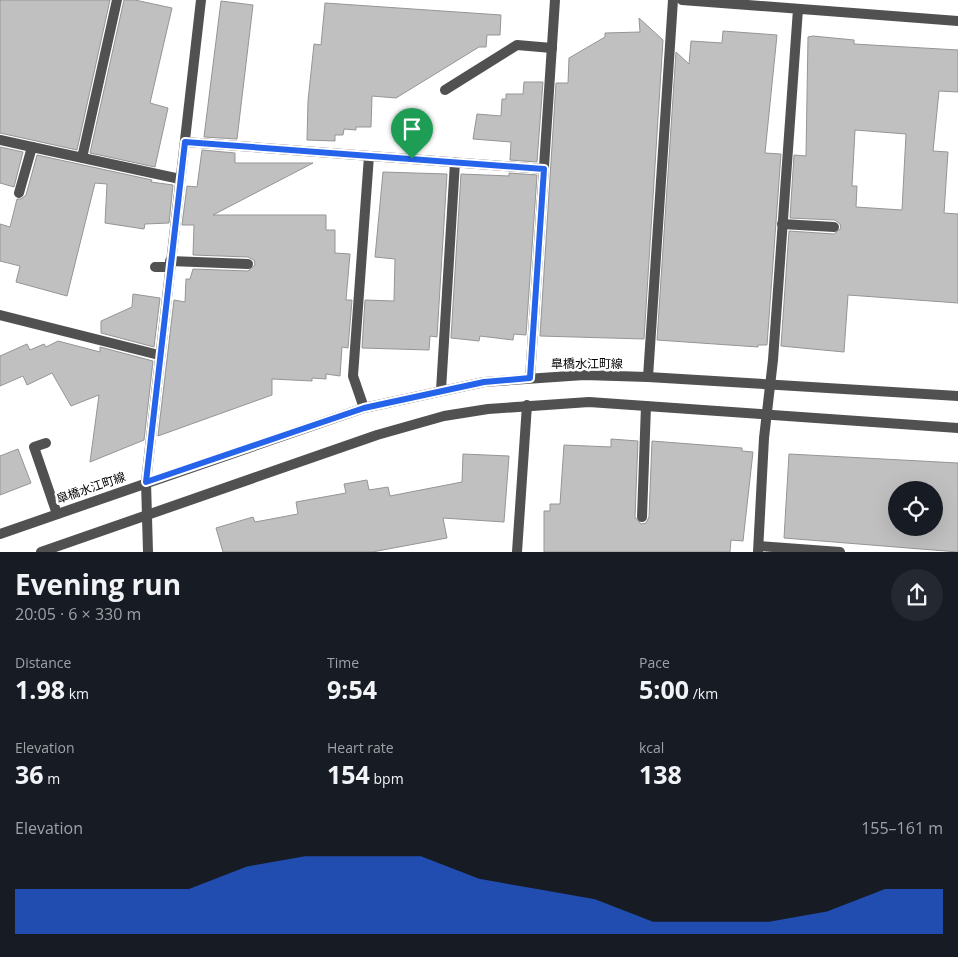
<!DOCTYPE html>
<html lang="en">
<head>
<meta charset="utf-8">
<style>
  body { margin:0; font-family:"Open Sans","Noto Sans JP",sans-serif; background:#242831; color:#f1f3f6; height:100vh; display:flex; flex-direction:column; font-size:19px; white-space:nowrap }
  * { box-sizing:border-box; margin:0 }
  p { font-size:16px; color:#9ea1a6 }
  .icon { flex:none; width:28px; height:28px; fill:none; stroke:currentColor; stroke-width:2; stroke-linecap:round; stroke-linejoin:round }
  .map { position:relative; height:552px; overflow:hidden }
  .panel { display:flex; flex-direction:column; background:#171b24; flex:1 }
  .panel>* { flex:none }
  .controls { position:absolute; left:888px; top:481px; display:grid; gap:10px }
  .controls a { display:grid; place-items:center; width:55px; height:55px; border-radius:50%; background:#171b24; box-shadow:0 5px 20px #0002; font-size:25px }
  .pin { position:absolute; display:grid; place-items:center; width:42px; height:42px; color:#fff; margin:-51px -21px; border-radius:50% 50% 50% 0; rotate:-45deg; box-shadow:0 0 5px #0007 }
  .pin .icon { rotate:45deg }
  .round { display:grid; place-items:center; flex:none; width:52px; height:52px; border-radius:26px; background:#242831 }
  .headline { display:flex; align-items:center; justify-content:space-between; height:85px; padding:0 15px }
  h1 { font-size:28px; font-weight:700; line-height:38px }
  .metrics { display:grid; grid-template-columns:repeat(3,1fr); gap:8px; height:85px; padding:5px 15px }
  .metrics div { display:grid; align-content:center }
  .metrics b { font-size:25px; font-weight:700 }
  .metrics small { font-size:14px; font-weight:400 }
  .metrics p { font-size:14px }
  .chart { height:140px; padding:10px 15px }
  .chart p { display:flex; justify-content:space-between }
  .chart svg { width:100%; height:90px; margin-top:5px; fill:#2563eb; opacity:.7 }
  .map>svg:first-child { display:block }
  .building { fill:#c0c0c0; stroke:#959595; fill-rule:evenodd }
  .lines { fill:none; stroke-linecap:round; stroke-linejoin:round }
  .service { stroke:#515151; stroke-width:10 }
  .minor { stroke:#515151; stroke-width:10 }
  .tertiary { stroke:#515151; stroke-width:10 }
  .route-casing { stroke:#fff; stroke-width:10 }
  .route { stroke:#2563eb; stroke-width:6 }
  .labels { text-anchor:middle; stroke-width:5; stroke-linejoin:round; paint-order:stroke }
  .street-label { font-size:12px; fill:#000; stroke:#fff }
</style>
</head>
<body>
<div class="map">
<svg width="958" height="552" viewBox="0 0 958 552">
  <rect width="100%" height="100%" fill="#fff"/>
  <path class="building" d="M0,0H110L77,150L0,133Z
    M124,0H135L172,8L150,103L168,108L155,167L90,153Z
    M221,1L253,5L237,139L204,137Z
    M325,3L501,15L500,35H487L486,47H479L396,98L372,96L371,127H356V130L344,129L343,135H335V141L307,140L308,101L314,44L321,45Z
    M639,18L663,40L644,339L540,336L556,83H568L569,58L605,37V33L640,32Z
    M723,31L777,35L765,153L781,154L767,345H758V347L657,340L676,52L689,64L691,41L722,43Z
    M813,36L854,40V44L958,50V92L939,91L933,151L948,152L944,213L958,214V303L848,295L844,352L781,346L789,231L834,234L841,228L840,224L835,220L790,218L794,155L806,156L808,37ZM855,130L906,134L902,210L856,207L857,186H852Z
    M524,82H543L537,162L510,160L511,142L473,139L477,114L501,116L502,99H506V94H523Z
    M0,147L23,152L14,187L0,183Z
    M202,150L235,153V163H313L213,215H326V230H335V253L350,254L346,300H352L348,348L342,347L340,376L326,374V379L312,378V381L272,379V395L158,436L174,300L185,302L186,279H190L193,269L248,271L255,265L254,260L248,257L193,255L194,225H182L187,186L197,187Z
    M37,155L152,180L151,182L173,185L169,223L145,224L144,229L105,223L107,184L95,183L67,296L16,282L20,266L0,261V224L10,227L17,199H21L26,195Z
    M383,172L447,174L437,337L430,336L429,350L362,348L365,300L394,301L395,259L375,257Z
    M509,173L537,175L526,335L514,334L513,340L480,336L479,341L451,338L461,174L509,176Z
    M133,294L160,298L154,347L101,333V321L132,307Z
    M58,341L100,352V347L153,361L144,440L90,462L99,395L71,406L52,373L27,385L23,376L0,386V356L27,344L30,350L44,344L46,347Z
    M611,439L638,441L635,517L641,524L646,523L649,517L652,441L742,448V451L753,452L743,541L731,540L730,552H544V511H550V504H560L564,445L611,447Z
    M18,449L31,483L0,495V456Z
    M463,454L509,456L504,522L443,518L447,538L372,552H223L216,528L253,517L255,522L298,514L296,502L346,493L344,484L367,480L369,490L388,487L390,496L462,482Z
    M789,454L958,463V552L784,538ZM896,490H934V528H896Z"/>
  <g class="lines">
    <path class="service" d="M445,90L517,45L552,48
      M185,142L544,169
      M82,158L117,0
      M19,193L32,147L180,179
      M782,224L834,227
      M170,261L248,264
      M155,267H170
      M648,377L673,0
      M441,390L455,162
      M364,408L353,376L369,156
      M46,443L34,447L57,514
      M642,517L646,406
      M759,546L840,552"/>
    <path class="minor" d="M682,0L958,21
      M0,140L32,147
      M0,315L159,355
      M530,378L555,0
      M148,552L146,482L149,455L201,0
      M517,552L527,405
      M758,552L764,438L773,360L798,9"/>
    <path class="tertiary" d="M0,534L364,408L484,382L584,375L648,377L958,396
      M41,552L377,435L444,416L488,409L589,402L958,428"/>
  </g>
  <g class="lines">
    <defs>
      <path id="route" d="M185,142L544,169L530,378L484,382L364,408L146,482Z"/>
    </defs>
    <use href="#route" class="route-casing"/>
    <use href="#route" class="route"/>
  </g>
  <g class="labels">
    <g class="street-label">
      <text x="587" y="368">皐橋水江町線</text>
      <text transform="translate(91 488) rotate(-19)" y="4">皐橋水江町線</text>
    </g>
  </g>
</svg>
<div class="controls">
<a><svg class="icon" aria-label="locate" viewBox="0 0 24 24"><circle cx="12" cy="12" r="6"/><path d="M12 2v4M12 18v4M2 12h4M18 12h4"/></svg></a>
</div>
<div class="pin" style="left:412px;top:159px;background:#1e9e55"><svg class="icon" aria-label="arrive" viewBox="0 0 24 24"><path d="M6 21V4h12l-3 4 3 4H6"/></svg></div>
</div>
<section class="panel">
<div class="headline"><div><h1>Evening run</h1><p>20:05 · 6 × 330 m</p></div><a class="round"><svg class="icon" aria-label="share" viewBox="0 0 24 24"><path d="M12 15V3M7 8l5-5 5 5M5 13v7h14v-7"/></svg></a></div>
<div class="metrics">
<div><p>Distance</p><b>1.98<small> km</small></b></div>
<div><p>Time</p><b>9:54</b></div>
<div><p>Pace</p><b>5:00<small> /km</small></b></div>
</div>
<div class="metrics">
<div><p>Elevation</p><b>36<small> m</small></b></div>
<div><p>Heart rate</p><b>154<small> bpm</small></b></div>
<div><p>kcal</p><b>138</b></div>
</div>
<div class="chart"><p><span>Elevation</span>155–161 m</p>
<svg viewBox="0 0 160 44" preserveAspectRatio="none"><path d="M0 44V22L10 22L20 22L30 22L40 11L50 6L60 6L70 6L80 17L90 22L100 27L110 38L120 38L130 38L140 33L150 22L160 22V44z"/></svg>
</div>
</section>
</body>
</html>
